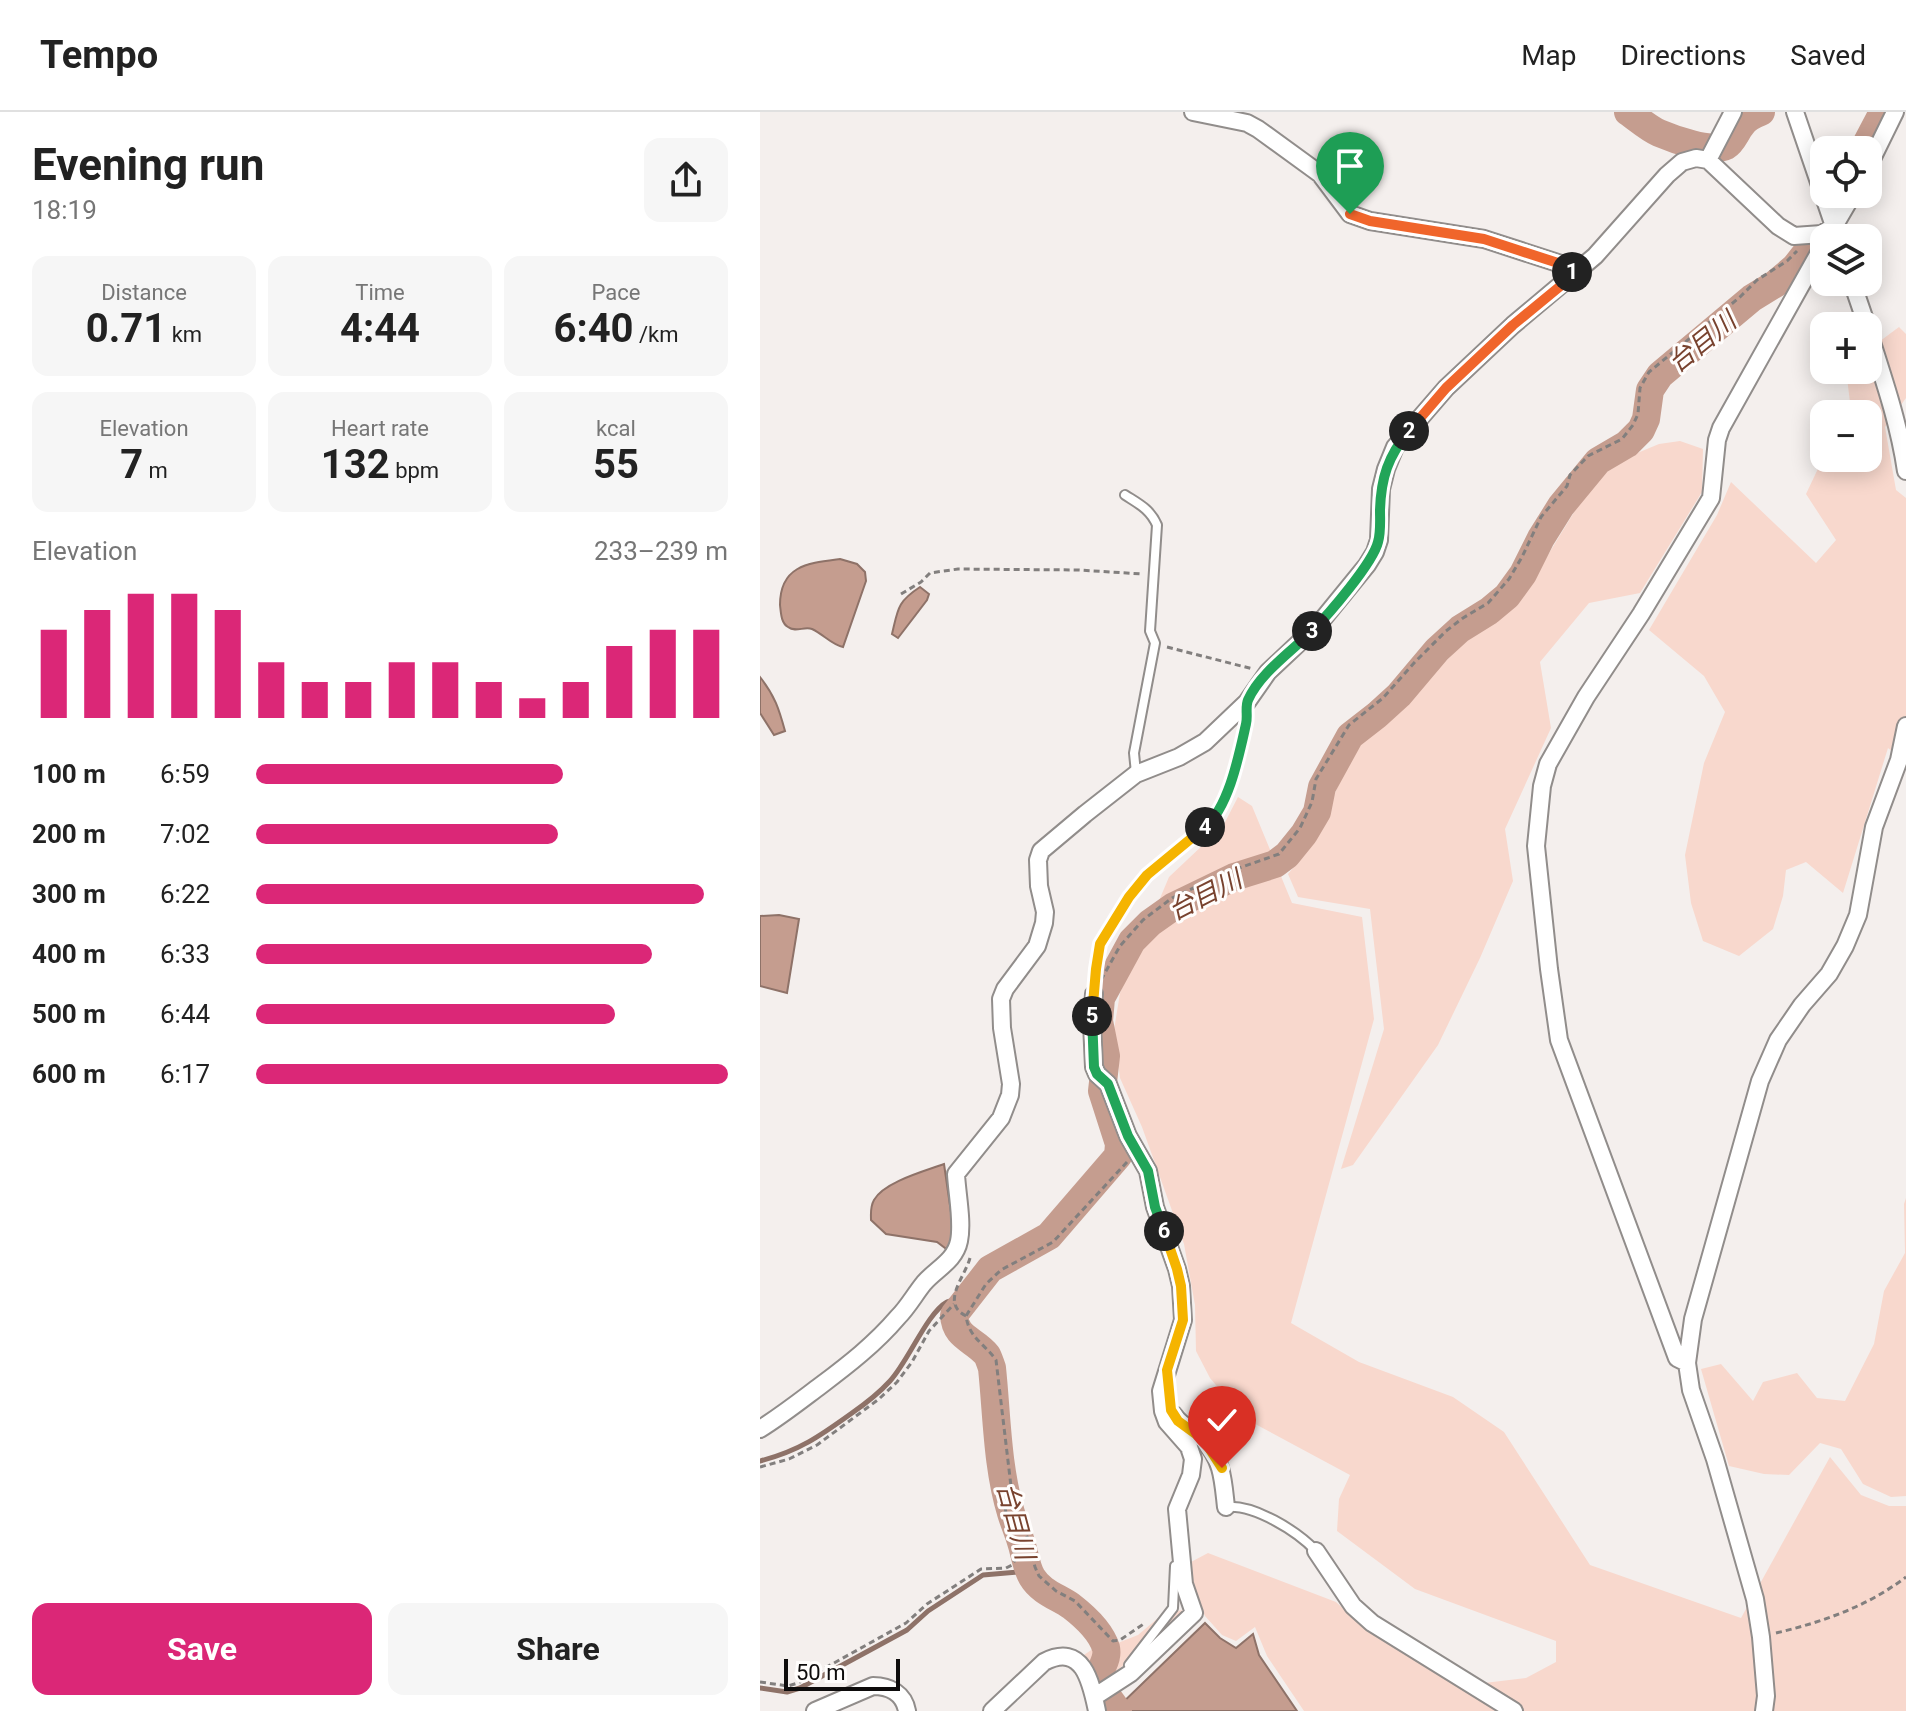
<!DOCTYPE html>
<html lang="en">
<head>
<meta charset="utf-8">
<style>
  body { margin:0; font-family:Roboto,"Noto Sans JP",sans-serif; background:#f6f6f6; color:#222; height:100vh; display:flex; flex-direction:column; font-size:30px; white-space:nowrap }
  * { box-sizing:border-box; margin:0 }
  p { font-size:26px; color:#767676 }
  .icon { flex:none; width:44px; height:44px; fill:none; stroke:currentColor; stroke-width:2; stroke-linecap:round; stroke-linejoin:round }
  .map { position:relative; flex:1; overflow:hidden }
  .sheet { display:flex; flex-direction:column; background:#fff; width:760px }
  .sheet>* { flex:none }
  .buttons { position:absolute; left:1050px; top:24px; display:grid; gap:16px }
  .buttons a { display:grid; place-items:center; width:72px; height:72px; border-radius:16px; background:#fff; box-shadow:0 4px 20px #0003; font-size:40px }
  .scale { position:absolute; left:24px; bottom:20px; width:116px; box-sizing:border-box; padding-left:8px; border:4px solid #0e0c0c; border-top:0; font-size:22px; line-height:28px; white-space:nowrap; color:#0e0c0c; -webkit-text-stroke:6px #fffdfc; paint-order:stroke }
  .pin { position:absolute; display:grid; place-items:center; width:68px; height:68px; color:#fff; margin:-82px -34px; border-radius:50% 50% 50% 0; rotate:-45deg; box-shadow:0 0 8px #0007 }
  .pin .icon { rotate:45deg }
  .km { position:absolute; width:40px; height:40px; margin:-20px; border-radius:50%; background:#222; color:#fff; font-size:22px; line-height:40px; text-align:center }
  .round { display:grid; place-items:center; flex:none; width:84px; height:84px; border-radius:16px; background:#f6f6f6 }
  .summary { display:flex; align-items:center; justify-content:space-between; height:136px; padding:0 32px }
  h1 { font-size:44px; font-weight:700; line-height:60px }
  .figures { display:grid; grid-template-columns:repeat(3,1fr); gap:12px; height:136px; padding:8px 32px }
  .figures div { display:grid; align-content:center; border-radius:16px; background:#f6f6f6; text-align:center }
  .figures b { font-size:40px; font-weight:700 }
  .figures small { font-size:22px; font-weight:400 }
  .figures p { font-size:22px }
  .chart { height:224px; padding:16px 32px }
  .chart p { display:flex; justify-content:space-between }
  .chart svg { width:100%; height:144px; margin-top:8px; stroke:#db2777; stroke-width:6 }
  .cta { display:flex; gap:16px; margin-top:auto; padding:16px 32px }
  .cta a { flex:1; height:92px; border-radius:16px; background:#db2777; color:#fff; font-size:32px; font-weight:700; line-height:92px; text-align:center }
  .cta a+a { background:#f6f6f6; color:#222 }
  ul { padding:0 32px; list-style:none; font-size:26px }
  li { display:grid; grid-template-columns:128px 96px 1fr; align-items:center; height:60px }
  li i { height:20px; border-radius:10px; background:#db2777 }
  header { display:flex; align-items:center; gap:48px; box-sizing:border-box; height:112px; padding:0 40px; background:#fff; border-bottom:2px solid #e0e0e0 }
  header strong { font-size:38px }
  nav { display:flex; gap:44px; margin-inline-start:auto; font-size:28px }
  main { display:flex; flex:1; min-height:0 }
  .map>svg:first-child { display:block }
  .green { fill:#f8d8cd }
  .water { fill:#c59d8f; stroke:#8e7268; stroke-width:2 }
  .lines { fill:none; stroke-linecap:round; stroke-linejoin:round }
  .stream { stroke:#8e7268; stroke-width:5 }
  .river { stroke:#c59d8f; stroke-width:28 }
  .service-casing { stroke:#918d8b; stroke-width:12 }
  .minor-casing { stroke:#918d8b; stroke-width:20 }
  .path { stroke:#827f7e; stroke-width:3; stroke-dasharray:6 4; stroke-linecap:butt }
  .service { stroke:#fff; stroke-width:8 }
  .minor { stroke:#fff; stroke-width:16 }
  .split-1-casing { stroke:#fff; stroke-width:16 }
  .split-2-casing { stroke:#fff; stroke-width:16 }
  .split-3-casing { stroke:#fff; stroke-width:16 }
  .split-4-casing { stroke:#fff; stroke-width:16 }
  .split-5-casing { stroke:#fff; stroke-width:16 }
  .split-6-casing { stroke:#fff; stroke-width:16 }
  .split-7-casing { stroke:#fff; stroke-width:16 }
  .split-1 { stroke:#f0652b; stroke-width:10 }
  .split-2 { stroke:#f0652b; stroke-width:10 }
  .split-3 { stroke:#22a559; stroke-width:10 }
  .split-4 { stroke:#22a559; stroke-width:10 }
  .split-5 { stroke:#f5b400; stroke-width:10 }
  .split-6 { stroke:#22a559; stroke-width:10 }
  .split-7 { stroke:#f5b400; stroke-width:10 }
  .labels { text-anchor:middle; stroke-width:6; stroke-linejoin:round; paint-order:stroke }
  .water-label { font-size:26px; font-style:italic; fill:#78422e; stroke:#fffdfc }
</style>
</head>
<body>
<header>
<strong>Tempo</strong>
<nav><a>Map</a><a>Directions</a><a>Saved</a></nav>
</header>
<main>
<section class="sheet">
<div class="summary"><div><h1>Evening run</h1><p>18:19</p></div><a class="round"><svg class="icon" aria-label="share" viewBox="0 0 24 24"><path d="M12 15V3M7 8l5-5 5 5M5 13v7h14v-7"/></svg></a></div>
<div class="figures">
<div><p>Distance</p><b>0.71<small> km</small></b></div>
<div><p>Time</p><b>4:44</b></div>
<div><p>Pace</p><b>6:40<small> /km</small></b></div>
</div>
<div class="figures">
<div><p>Elevation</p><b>7<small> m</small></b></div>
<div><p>Heart rate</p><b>132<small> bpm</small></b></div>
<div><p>kcal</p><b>55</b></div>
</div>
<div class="chart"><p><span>Elevation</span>233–239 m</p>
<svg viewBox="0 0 160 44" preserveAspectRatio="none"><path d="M5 44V17M15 44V11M25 44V6M35 44V6M45 44V11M55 44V27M65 44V33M75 44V33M85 44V27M95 44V27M105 44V33M115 44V38M125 44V33M135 44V22M145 44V17M155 44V17"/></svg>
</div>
<ul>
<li><b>100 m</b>6:59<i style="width:65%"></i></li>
<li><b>200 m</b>7:02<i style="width:64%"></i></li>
<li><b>300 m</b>6:22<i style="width:95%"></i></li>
<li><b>400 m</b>6:33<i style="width:84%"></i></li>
<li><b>500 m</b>6:44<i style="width:76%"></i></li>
<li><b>600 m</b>6:17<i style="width:100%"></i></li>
</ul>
<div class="cta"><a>Save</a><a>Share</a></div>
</section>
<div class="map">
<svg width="1146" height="1599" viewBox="0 0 1146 1599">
  <rect width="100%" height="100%" fill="#f4efed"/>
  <path class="green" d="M1139,215L1146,222V286L1125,315L1136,378L1146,386V651L1128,636L1083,781L1046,750L1026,758L1023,784L1013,817L979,844L943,829L931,791L925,743L944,651L965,600L944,564L889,518L957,403L971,370L1056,451L1076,428L1046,382L1064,344V346H1108V302H1084L1090,290L1086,258H1108V238Z
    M920,329L943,337L942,380L880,481L829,491L780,550L791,616L745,717L753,769L720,846L678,933L593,1053L581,1057L624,917L610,797L538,785L528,762L556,728L568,696L595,637L702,533L761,487L827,379L858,349L899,332Z
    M478,685L492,694L532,791L602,805L614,907L531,1211L599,1250L693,1285L744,1320L830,1453L981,1506L1070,1345L1101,1383L1129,1394H1146V1599H544L507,1544L495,1515L476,1529L462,1523L445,1504L429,1471L431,1450L448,1441L576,1490L599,1511L699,1574L766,1566L796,1550V1529L655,1477L577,1419L579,1387L590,1363L484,1306L450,1266L436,1239L435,1193L424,1132L382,1015L360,966L354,918L360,881L409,765L463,714Z
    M1146,1086V1384L1131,1385L1103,1372L1081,1337L1060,1331L1029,1363L1004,1362L969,1354L941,1257L961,1252L993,1289L1003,1270L1037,1261L1057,1286L1085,1289L1114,1232L1124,1179L1145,1141L1144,1092Z
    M423,1498L396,1530L365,1552L343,1570L335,1573L321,1545L346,1528L350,1534L378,1523L404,1501Z"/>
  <path class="water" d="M80,447L97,452L105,460L106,469L83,535C72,533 63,522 52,517C44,514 36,521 28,515C21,511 21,501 20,493C20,453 49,451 80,447Z
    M160,475L169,482L167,488L138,526L132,522C138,497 137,490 160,475Z
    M0,565C15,584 19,597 25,619L14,623L0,601Z
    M19,803L39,807L27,881L0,874V804Z
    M184,1052L194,1121L189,1139L177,1130L126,1122L111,1108C111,1101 110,1095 114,1088C124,1070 165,1059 184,1052Z
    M445,1511L460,1526L476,1536L493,1522L499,1543L537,1599H354Z"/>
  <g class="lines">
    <path class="stream" d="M0,1349C39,1339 60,1324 92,1301C105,1292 119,1281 130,1269C148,1250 167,1201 187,1190C192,1187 200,1188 205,1188
      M0,1576L27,1580L40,1576L147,1518L168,1499L223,1463L269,1459"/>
    <path class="river" d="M868,0C878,7 888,16 899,21C913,27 952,41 966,34C973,30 976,20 981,14C986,6 993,3 1001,0
      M1103,38L1123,0
      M1077,93L1082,82
      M339,1571C337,1558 349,1549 346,1536C341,1520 324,1504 311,1494C298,1485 281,1480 272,1465C266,1455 265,1442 261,1430C258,1420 254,1411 251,1401C237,1355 237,1304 232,1256C231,1253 228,1245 227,1243C214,1227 195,1226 194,1203L230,1157L289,1124L358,1044L359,1032L342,979L346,944L339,909L341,886L372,829L390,811L414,794L474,765L515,752L527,743L544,722L557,700L562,675L590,624L617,603L639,583L677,538L700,517L729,499L747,484L763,462L781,426L801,394L838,349L867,332L881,318L886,307L890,278L900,263L992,186L1015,172L1035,155L1053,132
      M350,1588L358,1599"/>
    <defs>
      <path id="service" d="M365,383C379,392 390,397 397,413L390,519L395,531L374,641L376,661
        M466,1395C494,1392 537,1419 556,1439
        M369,1553L413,1496L415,1454"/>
      <path id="minor" d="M433,0L487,11L498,17L560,62L590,102L610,109L724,127L801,152L815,162
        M1035,0L1078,126
        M948,48L973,0
        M1108,55L1135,0
        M1072,118L1093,82
        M1092,170L1107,214
        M1108,218C1123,265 1139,311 1146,359
        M334,882L332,911L334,955L337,962L348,972L368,1024L388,1059L395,1095L417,1157L421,1174L423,1208L401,1279L403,1299L407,1310L429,1335L433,1347L431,1363L417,1397L424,1472L434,1501L371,1561L334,1585
        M927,1251L917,1246L799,928L789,857L776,734L782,674L788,652L826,585L881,502L951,386L957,328L961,316L1064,132
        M414,1303C421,1315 435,1318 444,1328C463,1349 463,1369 466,1395
        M0,1317C21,1304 40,1289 60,1274C88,1253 115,1232 138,1205C148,1195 155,1182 164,1171C176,1157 195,1149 199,1129C203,1110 197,1082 196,1062L241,1006L250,983L251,972L242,916L241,887L245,877L277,834L284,811L285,800L279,774L278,748L281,739L325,702L376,662L419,645L445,630L487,590L508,560L558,513L607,453L615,440L619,428L621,377L626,357L635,335L686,276L753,213L835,144L907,63L922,50L936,46L948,48L1018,114L1034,124L1062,122L1074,114
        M556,1439L593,1494L612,1511L754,1599
        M55,1599L113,1574C130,1574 144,1582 147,1599
        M232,1599L284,1550C323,1530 331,1570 337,1599
        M1004,1599L1006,1584L1001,1525L995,1487L955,1347L931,1278L927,1251L933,1207L1000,969L1018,928L1042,893L1069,862L1085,834L1098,803L1114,715L1139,648L1146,614"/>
    </defs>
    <use href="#service" class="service-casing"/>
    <use href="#minor" class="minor-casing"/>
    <path class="path" d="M141,482L161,470L170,461L198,457L319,458L382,462
      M407,535L493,557
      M335,866L340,832L369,785L387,763L452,709L466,687L486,614
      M341,868L360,834L383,808L412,786L468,760L519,742L540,716L552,690L556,667L589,613L623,586L655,550L686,519L703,506L728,491L749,467L762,445L781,405L807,374L810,363L828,344L862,327L873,313L878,302L880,276L889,260L980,185L997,168L1027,149L1037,139
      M367,1050L293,1130L241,1158L226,1172L206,1204C209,1226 224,1231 236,1248L253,1391L268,1427L275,1455L279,1464L296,1479L315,1489L353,1529L360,1528L385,1511
      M206,1204C180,1191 205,1165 210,1146
      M0,1355L29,1347L57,1333L119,1287L137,1270L152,1250L169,1219L194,1192
      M1016,1521C1063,1510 1108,1494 1146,1465
      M0,1570L28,1574L38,1571L146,1511L167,1492L221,1457L246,1456L252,1453L255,1448L253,1428L247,1409L245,1394L253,1391"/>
    <use href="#service" class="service"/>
    <use href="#minor" class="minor"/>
  </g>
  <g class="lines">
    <defs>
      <path id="split-1" d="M590,102L610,109L724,127L801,152L812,160"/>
      <path id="split-2" d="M649,319L686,276L753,213L815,162L812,160"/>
      <path id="split-3" d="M552,519C568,503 613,451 618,430C621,420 620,408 620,398C621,366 628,344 649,319"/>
      <path id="split-4" d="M445,715C469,695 479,643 486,612C488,605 485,595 488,588C500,561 531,540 552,519"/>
      <path id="split-5" d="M332,904L336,857L340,832L369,785L387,763L445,715"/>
      <path id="split-6" d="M332,904L334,955L337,962L348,972L368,1024L388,1059L395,1095L404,1119"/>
      <path id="split-7" d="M404,1119L417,1157L421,1174L423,1208L407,1258L411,1298L418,1309L444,1328L462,1356"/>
    </defs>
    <use href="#split-1" class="split-1-casing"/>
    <use href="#split-2" class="split-2-casing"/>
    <use href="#split-3" class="split-3-casing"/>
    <use href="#split-4" class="split-4-casing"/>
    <use href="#split-5" class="split-5-casing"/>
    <use href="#split-6" class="split-6-casing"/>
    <use href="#split-7" class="split-7-casing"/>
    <use href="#split-1" class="split-1"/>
    <use href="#split-2" class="split-2"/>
    <use href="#split-3" class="split-3"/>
    <use href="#split-4" class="split-4"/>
    <use href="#split-5" class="split-5"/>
    <use href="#split-6" class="split-6"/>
    <use href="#split-7" class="split-7"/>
  </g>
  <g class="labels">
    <g class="water-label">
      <text transform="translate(942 230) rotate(-39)" y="9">台目川</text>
      <text transform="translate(445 783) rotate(-27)" y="9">台目川</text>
      <text transform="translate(256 1409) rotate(75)" y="9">台目川</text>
    </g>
  </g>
</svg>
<div class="buttons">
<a><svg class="icon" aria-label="locate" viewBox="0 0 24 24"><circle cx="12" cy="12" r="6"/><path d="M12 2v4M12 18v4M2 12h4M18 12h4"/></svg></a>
<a><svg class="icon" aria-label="layers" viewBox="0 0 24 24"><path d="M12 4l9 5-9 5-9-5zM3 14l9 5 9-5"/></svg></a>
<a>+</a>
<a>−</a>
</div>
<div class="scale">50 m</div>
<div class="pin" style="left:590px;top:102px;background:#1e9e55"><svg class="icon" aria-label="arrive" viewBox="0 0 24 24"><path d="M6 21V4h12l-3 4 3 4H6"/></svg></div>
<div class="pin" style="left:462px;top:1356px;background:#d93025"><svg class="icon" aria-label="check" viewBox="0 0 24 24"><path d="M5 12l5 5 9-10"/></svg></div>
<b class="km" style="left:812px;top:160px">1</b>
<b class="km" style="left:649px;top:319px">2</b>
<b class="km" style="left:552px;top:519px">3</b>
<b class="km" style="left:445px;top:715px">4</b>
<b class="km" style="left:332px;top:904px">5</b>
<b class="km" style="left:404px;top:1119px">6</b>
</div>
</main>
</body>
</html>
